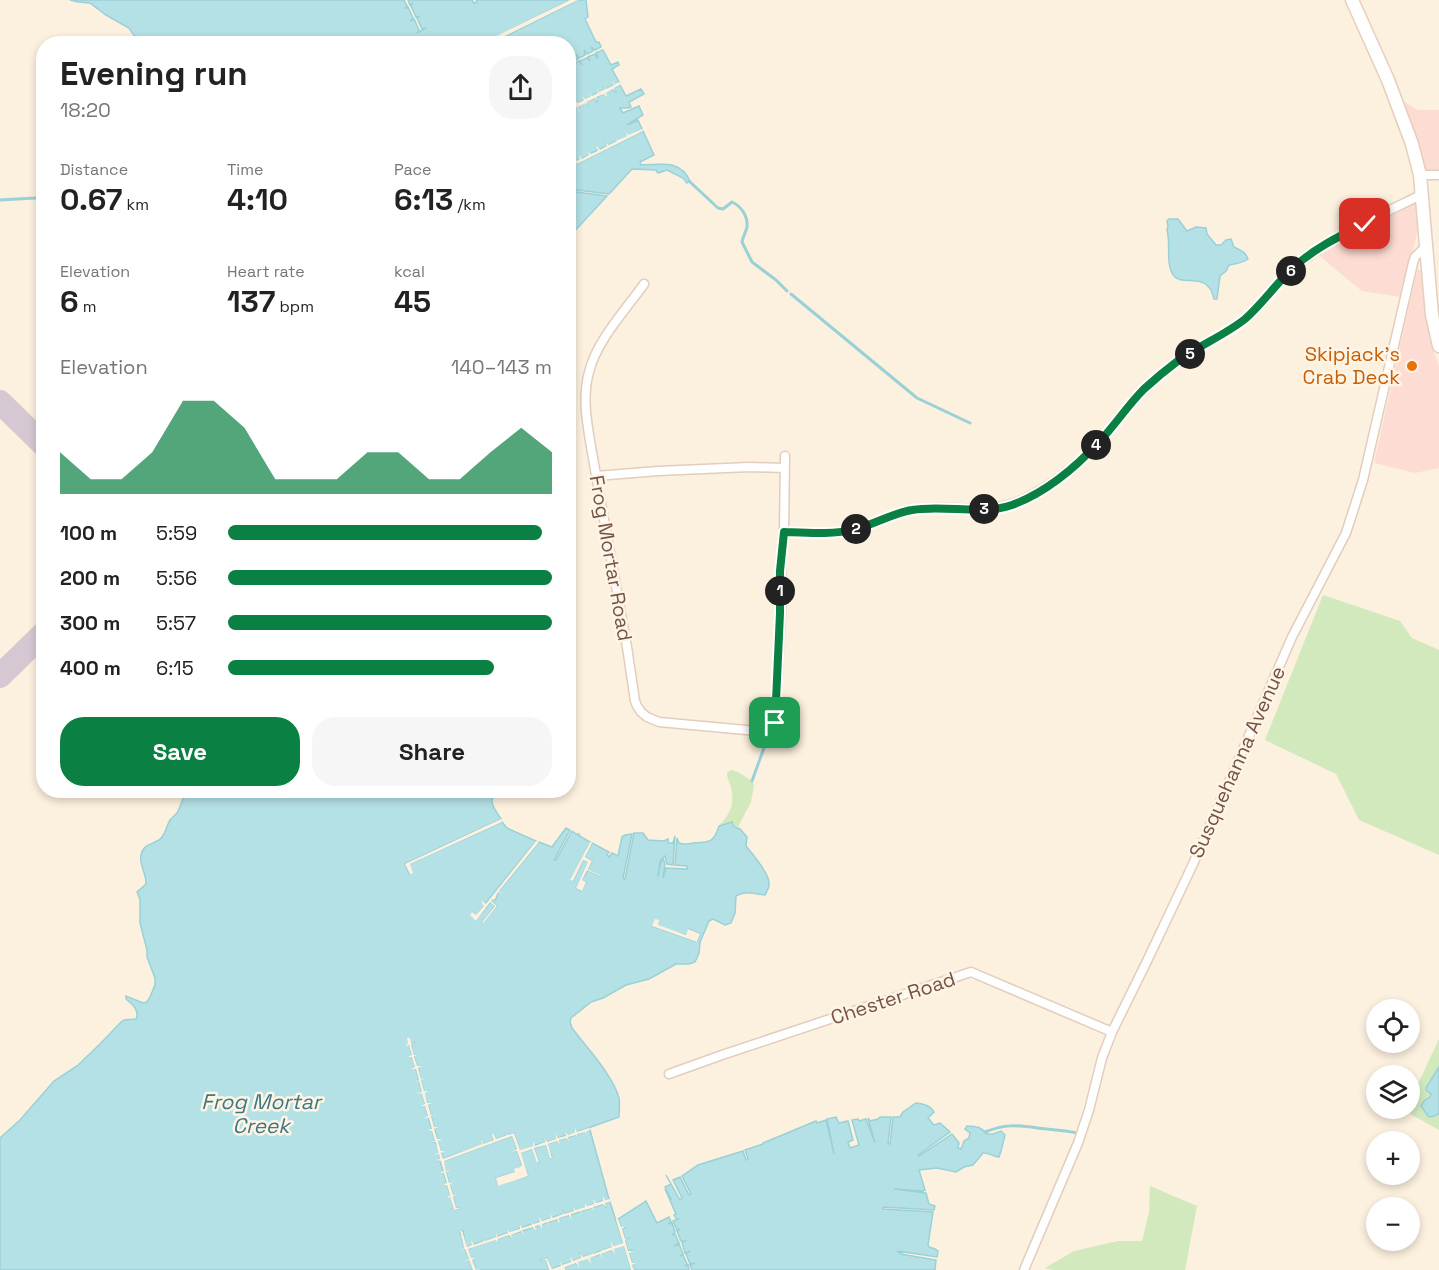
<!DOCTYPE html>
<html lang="en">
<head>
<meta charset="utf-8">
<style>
  body { margin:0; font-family:"Space Grotesk",sans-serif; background:#f6f6f6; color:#222; height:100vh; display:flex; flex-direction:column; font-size:22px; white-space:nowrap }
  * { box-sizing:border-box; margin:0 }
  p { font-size:20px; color:#767676 }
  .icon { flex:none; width:33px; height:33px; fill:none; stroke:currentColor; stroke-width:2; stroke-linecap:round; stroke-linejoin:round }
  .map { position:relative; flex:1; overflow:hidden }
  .panel { position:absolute; left:36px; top:36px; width:540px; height:762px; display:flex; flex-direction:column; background:#fff; border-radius:24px; box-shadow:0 3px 9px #0003 }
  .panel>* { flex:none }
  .tools { position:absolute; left:1366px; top:999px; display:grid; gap:12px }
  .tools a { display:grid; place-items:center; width:54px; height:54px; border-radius:50%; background:#fff; box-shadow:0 3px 9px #0003; font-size:30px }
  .pin { position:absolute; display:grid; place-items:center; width:51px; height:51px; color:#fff; margin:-26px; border-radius:12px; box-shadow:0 3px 9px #0006 }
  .km { position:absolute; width:30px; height:30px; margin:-15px; border-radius:50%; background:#222; color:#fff; font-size:16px; line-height:30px; text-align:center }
  .round { display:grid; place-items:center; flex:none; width:63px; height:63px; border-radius:24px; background:#f6f6f6 }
  .summary { display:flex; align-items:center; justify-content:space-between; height:102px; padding:0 24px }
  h1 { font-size:33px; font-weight:600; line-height:45px }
  .metrics { display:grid; grid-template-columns:repeat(3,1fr); gap:9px; height:102px; padding:6px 24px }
  .metrics div { display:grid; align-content:center }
  .metrics b { font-size:30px; font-weight:600 }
  .metrics small { font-size:16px; font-weight:400 }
  .metrics p { font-size:16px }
  .chart { height:168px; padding:12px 24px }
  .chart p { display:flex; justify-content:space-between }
  .chart svg { width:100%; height:108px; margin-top:6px; fill:#0b8043; opacity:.7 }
  .button { display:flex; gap:12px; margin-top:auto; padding:12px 24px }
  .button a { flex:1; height:69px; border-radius:24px; background:#0b8043; color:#fff; font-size:24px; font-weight:600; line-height:69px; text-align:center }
  .button a+a { background:#f6f6f6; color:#222 }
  ul { padding:0 24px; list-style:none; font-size:20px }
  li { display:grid; grid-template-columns:96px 72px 1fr; align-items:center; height:45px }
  li i { height:15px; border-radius:8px; background:#0b8043 }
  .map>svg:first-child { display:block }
  .commercial { fill:#fdddd3 }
  .green { fill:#d2e9be }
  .water { fill:#b4e1e5; stroke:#9ad1d7; stroke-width:1.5 }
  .pier { fill:#fcf0df }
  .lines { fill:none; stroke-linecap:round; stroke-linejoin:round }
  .stream { stroke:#9ad1d7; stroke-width:3 }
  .taxiway { stroke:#d6c8d2; stroke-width:24 }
  .street-casing { stroke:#e2cdbf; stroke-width:11 }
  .secondary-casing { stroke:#e7cebb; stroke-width:15 }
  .street { stroke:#fff; stroke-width:8 }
  .secondary { stroke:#fff; stroke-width:12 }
  .route-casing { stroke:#fff; stroke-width:12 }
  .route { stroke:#0b8043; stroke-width:8 }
  .food-dot { fill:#e8710a; stroke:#fff4e6; stroke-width:2 }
  .labels { text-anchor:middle; stroke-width:5; stroke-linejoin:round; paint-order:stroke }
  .food-label { font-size:20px; fill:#c56008; stroke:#fff4e6; text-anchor:end }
  .street-label { font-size:20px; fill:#735447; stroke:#fff4e6 }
  .water-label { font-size:21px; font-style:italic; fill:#3e7880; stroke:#fff4e6 }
</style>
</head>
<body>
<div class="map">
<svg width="1439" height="1270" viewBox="0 0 1439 1270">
  <rect width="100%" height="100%" fill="#fcf0df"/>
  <path class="commercial" d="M1403,101L1418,110H1439V171H1423L1418,147Z
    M1418,202L1417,233L1401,297L1362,291L1340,273L1319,255L1355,234Z
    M1417,270H1421L1427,322L1435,355L1439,366V468L1415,473L1374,463Z"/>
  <path class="green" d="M1323,595L1400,621L1412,638L1439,650V855L1359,820L1336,774L1265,740Z
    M731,770L738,772L752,781L754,785L751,802L738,827L733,826H719C730,814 735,804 731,788C730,782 727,779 727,773Z
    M1439,1039V1130L1405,1111L1406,1109L1410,1108V1101Z
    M1150,1186L1197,1206L1185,1270H1053L1045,1268L1074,1251L1118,1241H1142L1149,1212Z"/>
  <path class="water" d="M70,0H404L407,6L405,9L408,7L413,18L410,21L414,19L419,30L417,33L426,28L422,29L417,18L420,16L416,17L411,6L413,3L410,5L408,0H472L474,3L477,2L476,0H570L482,44L143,43L133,34L129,28L106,15L90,3L78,2Z
    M578,0H586L588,17L585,19L596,42H599L601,47L595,50L591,47L593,51L587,54L584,50L585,55L579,58L576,54L578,59L571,62L569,58L568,44H490Z
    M603,50L611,65L618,62L619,65L612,69L619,82L606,89L603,86L605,89L578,103L575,100L577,103L569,108V66L571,65L574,69L572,65L579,61L582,65L580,61L587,58L590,61L588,57L595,54L597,58L598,57L596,53Z
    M620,85L626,96L641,89L644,94L629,102L631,107L628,108H620L623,113L639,106L643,115L628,124H630L638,120L642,129L618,141L616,138L617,141L608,145L605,142L607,146L599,150L597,146L598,150L590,154L589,151L590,155L577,161L575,158L577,164L643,131L654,155L640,162L641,165C661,165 680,159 690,181L687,183L683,178L667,170L658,173L656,170L632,169L609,194L569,189L568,113L570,116L571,115L569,111L577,107L580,110L578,107L586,102L588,106L587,102L595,98L597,102L598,101L596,98L604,93L606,97L605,93L613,89L615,92H616L614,88Z
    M569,191L607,196L569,237Z
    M1169,219H1178L1187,231L1196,227L1206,228L1207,234L1216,245H1221L1226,240L1231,239L1234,247C1241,251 1245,251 1248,259C1243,263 1235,264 1229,265L1226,271L1220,276L1217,299H1214C1208,270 1183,287 1174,276C1165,265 1171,243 1167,230L1168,226L1167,221Z
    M434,790L438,795L447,791H497C487,803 494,807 501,819L405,864L409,874V864L502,822L507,828L536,841L485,904L481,902L485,905L476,916L472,912L476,920L491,902L495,906L482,922L497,906L491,901L493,899L495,900L497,897L496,896L499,892L500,893L499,891L539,842L552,847L566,828L570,830L554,860H556L572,831L576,834H579L578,835L590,842L571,880L573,881L583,860L589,862L576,888L581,891L586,882L582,880L588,870L600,876L588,869L592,861L585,857L592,843L609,852L607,855L609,857L612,853L618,856L622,837L625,835L632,834L623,878L625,879L634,833H643L648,840L664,841L668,839V843H673L675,836L673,865L667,864L665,856L660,861L658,877L660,865L663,858L665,864L663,878L666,868L687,869V866L675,865L677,838L679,843C684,845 687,844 693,843C709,842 714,843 719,826L732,822L734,827L740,829L747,837L746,846C752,853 768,873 769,882C770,887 767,891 765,895C755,894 746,890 736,896L735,913L731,923L725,925L713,919L709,921L700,942L697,941L700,934L689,929L687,935L652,926L700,943L699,953L695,962L689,964H676L649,979L626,985L603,998L591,1002L571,1018L570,1022L572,1028C586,1047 613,1075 619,1098C620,1104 619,1111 619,1117L577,1132L576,1130V1132L568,1135L565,1132L567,1135L558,1138L557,1136V1139L547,1142L544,1138L545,1142L520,1151L514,1133L508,1135L506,1132L507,1135L496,1139L494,1134L495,1140L443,1159L431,1116L433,1115H431L428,1105L430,1104L427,1103L418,1068L420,1066L417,1067L411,1044L415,1042L409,1044L419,1080H417L419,1081L422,1092L420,1094L422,1093L425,1104L424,1106L425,1105L435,1141L433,1142H436L440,1159L438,1161L440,1160L454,1209L451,1210L460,1208L456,1209L453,1197L455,1195H453L450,1185L451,1183H449L443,1161L512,1136L517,1149L514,1152L517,1151L522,1165L515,1172L496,1178L498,1185L528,1176L520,1153L532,1149L538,1163L539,1162L534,1148L546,1145L551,1158L552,1157L547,1144L557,1141L559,1143V1140L576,1135L578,1137L577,1134L590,1130L609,1199L595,1203L594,1202V1204L564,1214L563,1210V1214L533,1224L532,1222V1224L485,1241L483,1238L484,1241L466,1247L463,1231L460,1232L464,1248L462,1249H465L473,1270H0V1138L20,1120L54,1081L77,1066L100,1044L121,1022L124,1020L136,1019C140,1010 132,1004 126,999V996L143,1003L147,1002L150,997L155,985V978L147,957V950L140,923V899L137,892L145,885L146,883C146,873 139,864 141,855C144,841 157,845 162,837C166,832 167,825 170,820C172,817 175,816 177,813C181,806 183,799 185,791Z
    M1439,1067V1114L1431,1117L1428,1116L1421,1106L1424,1101L1430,1097L1431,1094L1426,1090V1088Z
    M916,1103C923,1104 930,1105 934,1112L928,1118L934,1125L940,1123L950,1132L918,1155L919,1156L952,1134L959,1143L958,1148L961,1149L964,1141L969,1138L970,1133L965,1129L967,1126C977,1127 980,1126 987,1134H993L1001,1131L1005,1135L1001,1151L999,1157C993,1157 989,1152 983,1153L973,1165L964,1167L956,1172L937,1168L919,1170L925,1190L923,1191L894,1189L926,1193L929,1204L935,1206L934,1210L883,1207V1209L933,1212L928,1245L929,1247L935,1249L938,1251L937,1257L897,1251L901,1254L936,1260L935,1270H692L690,1265L695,1263L690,1264L686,1254L690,1251L685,1253L682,1243L685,1241H681L677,1231L680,1229L677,1230L673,1221L678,1219L676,1218L674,1215L676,1214L665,1189L670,1200L671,1199L665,1187L671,1184L666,1175L680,1200L682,1198L673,1180L680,1177L689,1195L691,1194L682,1176L698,1165L743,1151L746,1160L748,1159L745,1150L763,1144V1143L816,1121L817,1123L826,1120L834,1154L827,1119L836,1117L839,1123L848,1121L853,1140L848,1142L850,1148L859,1145L852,1120L858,1119L859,1121L866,1119L875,1143L868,1118L870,1121L878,1119L880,1117H891L888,1143L890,1144L893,1117H900L903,1112Z
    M646,1201L657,1223L669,1217L671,1222L668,1224L672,1223L675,1232L672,1235L675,1234L679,1243L674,1246L679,1244L683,1254L680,1256L683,1255L687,1264L685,1266L688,1265L689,1270H634L629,1253L633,1250L628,1251L625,1240L630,1238L625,1239L622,1229L626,1227L621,1228L618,1219Z
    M610,1202L623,1243L614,1247L613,1244V1247L603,1250L602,1248V1250L593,1254L591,1252L592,1254L583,1257L580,1254L581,1258L551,1269L547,1258L540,1261L546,1260L549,1270H476L472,1259L475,1257L471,1259L467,1249L497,1239L498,1243V1239L509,1235L511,1239L510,1235L558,1219L560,1221L559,1218L569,1215L570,1217V1215L604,1204L606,1208L605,1203Z
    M624,1245L631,1270H566L565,1267L576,1263L577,1266V1262L612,1250L614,1253L613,1249Z"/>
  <path class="pier" d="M570,0H578L490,43H482Z
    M612,81L615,84L619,82L620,85L614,88L616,92L613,89L606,93L607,96L606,97L604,94L596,97L598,102L595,98L587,102L588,106L586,103L578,107L580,111H579L577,107L569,111L571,115L570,116L569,103L570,107L576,104L575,100L578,103L584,100L582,96L585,99L591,96L589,93L592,96L598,93L597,89L599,92L605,89L603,85L606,89L614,85Z
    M642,129L643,131L577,164L573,158L575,157L577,161L580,159L579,155L582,159L589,155L588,151L591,154L598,151L596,146H597L600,150L607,146L605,142L609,145L617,141L615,137L618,140L627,136L626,132L628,135Z
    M501,819L502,822L410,864L413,873L410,874L405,864Z
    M536,841L539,842L499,891L502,894L498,892L494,900L493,899L491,901L497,906L483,923L482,922L495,906L490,902L476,921L470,915L472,912L476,915L484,906L481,902L482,901L486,904Z
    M590,842L592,843L585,857L592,861L588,869L600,875V876L587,870L582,880L586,882L582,891L576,888L588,862L583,860L573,881L570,880Z
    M655,919L659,920L658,925L686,935L688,929L700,934L697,941L700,943L652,926Z
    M407,1038H410L411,1043L415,1042L411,1044L414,1055H418L414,1056L417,1066H422L418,1068L421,1079L425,1078L421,1080L424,1091H428L425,1093L427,1103H432L428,1105L431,1115H435L431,1116L434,1127H438L434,1129L437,1139H442L438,1141L441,1151H445L441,1153L443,1159L482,1144L481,1139L483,1144L494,1140L492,1134H494L496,1139L507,1135L506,1130L508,1135L514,1133L520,1150L533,1146V1141L535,1146L545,1142L544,1137L547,1142L556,1139V1134L558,1138L566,1136L565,1131L568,1135L575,1132V1128L577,1132L589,1128L590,1130L586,1132L587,1136L585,1132L577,1134L578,1139L576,1135L568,1137L569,1142L567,1138L559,1140L560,1145L557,1141L548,1144L552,1158H550L546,1145L534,1148L539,1162L537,1163L532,1149L521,1153L528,1176L498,1186L496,1178L515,1172L514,1169L520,1167L522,1165L517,1151L512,1152L517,1149L512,1136L444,1161L446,1171L451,1170L446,1172L449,1183L453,1182L450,1185L453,1195L457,1194L453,1197L456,1208H461L450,1211L454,1209L450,1197L447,1198L450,1195L447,1185H443L447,1183L444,1173H440L444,1171L441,1161L436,1160L440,1159L439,1154L434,1155L438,1153L436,1142H431L435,1141L432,1131L428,1130L432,1129L429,1118H424L428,1116L425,1106H421L425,1104L422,1094L417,1093L422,1092L419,1081L414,1082L419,1080L416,1069H411L415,1067L412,1057H408L412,1055L409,1045L405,1046L408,1043Z
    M603,1196L605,1200L609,1199L610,1202L605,1203L606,1207L603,1204L593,1207L594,1211L592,1208L581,1211L582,1215L580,1211L571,1214V1219L569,1215L559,1218L560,1223L557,1219L548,1222L549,1226L547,1222L542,1224V1229L540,1225L535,1226L536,1231L533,1227L522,1230L524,1235L521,1231L511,1235L512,1239L509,1235L498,1239V1243L496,1240L468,1249L471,1258L476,1257L472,1260L476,1270L480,1269L479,1270H473L469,1260L465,1261L469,1259L465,1249L460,1250L464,1248L462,1238L460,1237H462L460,1231H462L467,1247L472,1245L471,1240L474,1245L484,1241L483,1237L485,1241L496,1237V1232L497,1237L508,1233L507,1229L509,1232L520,1229V1225L522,1228L532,1225L531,1220L533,1224L540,1222L539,1217L542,1221L551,1218L550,1214L553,1218L563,1214L562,1210L564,1214L574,1211L573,1206L575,1210L585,1207V1203L587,1206L594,1204L593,1199L596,1203L603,1201Z
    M618,1219L621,1227L626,1226L622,1229L625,1239L630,1238L625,1240L628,1251H634L629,1253L632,1263H636L632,1265L634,1270H631L624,1246L614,1249L615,1255L612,1250L601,1254L603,1260L600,1254L590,1258L591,1264L588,1259L578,1262L579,1268L576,1263L565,1267L566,1270L564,1267L556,1270H549L546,1260L540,1261L547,1258L552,1269L561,1266L560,1261L562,1265L571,1262L570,1257L573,1261L581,1258L580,1253L583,1257L592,1254L591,1250L593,1254L602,1251L601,1248L603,1250L612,1247L611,1242L614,1246L623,1243L616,1220Z"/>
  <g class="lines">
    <path class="stream" d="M689,181L718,208L723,209L732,202C741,206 748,216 747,227C746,232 743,236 742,242L752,262L776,280L787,291
      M0,200L35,198L44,196
      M791,294L917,398L970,423
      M752,781L769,734
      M985,1132C1005,1124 1017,1125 1038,1128C1051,1130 1064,1130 1077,1133"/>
    <path class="taxiway" d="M0,402L44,445
      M0,676L44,633"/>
    <defs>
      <path id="street" d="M1420,175H1439
        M644,284C625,311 597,340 589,372C582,397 587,423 591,447L627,647L635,701L637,706L641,712L647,717L659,722L757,731C765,731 772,730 775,723L781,613V558L784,532L785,456
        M596,476L658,471L749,467L784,468
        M784,532C808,533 833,535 856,529C875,524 893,513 912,510C950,503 988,517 1024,499C1052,485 1078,465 1100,442C1116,424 1129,403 1147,387C1157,377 1168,368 1179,360C1200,345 1224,335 1244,319C1263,304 1276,282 1295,267C1332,236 1378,216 1421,195
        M669,1074L722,1055L971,972L1112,1032
        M1024,1270L1078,1143L1089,1110L1102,1058L1112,1032L1147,961L1193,864L1292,637L1346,533L1363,480L1413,263L1415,257L1425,247"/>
      <path id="secondary" d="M1352,0L1388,80L1412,144L1420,175L1432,315L1439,346"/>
    </defs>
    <use href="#street" class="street-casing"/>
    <use href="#secondary" class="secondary-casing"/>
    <use href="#street" class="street"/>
    <use href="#secondary" class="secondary"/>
  </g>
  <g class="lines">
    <defs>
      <path id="route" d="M775,723L780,613V571L784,532C808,533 833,535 856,529C875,524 893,513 912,510C945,504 980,516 1012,505C1045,493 1076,467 1100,441C1115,425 1128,405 1144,389C1155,379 1167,369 1179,360C1200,345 1225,335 1245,319C1262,304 1275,285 1292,269C1313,249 1339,236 1365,224"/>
    </defs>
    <use href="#route" class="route-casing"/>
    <use href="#route" class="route"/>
  </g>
  <circle class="food-dot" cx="1412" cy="366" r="6"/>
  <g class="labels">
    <g class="food-label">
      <text x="1400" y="361">Skipjack's<tspan x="1400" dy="23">Crab Deck</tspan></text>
    </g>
    <g class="street-label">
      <text transform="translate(611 558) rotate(80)" y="7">Frog Mortar Road</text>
      <text transform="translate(1237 762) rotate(-66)" y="7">Susquehanna Avenue</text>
      <text transform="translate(893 998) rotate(-18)" y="7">Chester Road</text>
    </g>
    <g class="water-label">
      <text x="261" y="1109">Frog Mortar<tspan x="261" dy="24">Creek</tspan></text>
    </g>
  </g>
</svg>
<div class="tools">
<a><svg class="icon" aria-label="locate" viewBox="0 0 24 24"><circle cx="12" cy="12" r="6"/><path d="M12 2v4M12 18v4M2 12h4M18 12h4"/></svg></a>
<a><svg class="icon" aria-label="layers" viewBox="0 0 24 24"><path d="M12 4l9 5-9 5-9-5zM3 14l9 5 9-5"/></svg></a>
<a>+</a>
<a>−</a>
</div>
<div class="pin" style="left:775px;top:723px;background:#1e9e55"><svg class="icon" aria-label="arrive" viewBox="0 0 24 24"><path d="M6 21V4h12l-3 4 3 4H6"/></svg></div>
<div class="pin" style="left:1365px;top:224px;background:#d93025"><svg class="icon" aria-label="check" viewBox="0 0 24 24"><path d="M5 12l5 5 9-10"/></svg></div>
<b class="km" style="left:780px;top:591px">1</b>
<b class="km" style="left:856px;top:529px">2</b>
<b class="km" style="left:984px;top:509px">3</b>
<b class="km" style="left:1096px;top:445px">4</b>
<b class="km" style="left:1190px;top:354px">5</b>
<b class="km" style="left:1291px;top:271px">6</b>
<section class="panel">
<div class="summary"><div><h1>Evening run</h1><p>18:20</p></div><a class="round"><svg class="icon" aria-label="share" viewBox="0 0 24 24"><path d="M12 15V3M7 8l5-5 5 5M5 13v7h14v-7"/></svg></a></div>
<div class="metrics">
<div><p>Distance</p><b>0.67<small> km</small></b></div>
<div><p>Time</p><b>4:10</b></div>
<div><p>Pace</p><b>6:13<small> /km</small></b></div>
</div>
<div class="metrics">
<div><p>Elevation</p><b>6<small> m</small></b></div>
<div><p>Heart rate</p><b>137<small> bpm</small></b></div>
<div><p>kcal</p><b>45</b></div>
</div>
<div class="chart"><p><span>Elevation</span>140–143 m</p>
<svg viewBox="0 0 160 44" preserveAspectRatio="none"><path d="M0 44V27L10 38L20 38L30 27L40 6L50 6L60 17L70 38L80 38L90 38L100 27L110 27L120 38L130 38L140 27L150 17L160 27V44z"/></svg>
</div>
<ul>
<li><b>100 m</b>5:59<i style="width:97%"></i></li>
<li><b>200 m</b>5:56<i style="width:100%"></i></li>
<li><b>300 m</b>5:57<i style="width:100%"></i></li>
<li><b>400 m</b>6:15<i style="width:82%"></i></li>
</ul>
<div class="button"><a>Save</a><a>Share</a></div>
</section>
</div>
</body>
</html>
